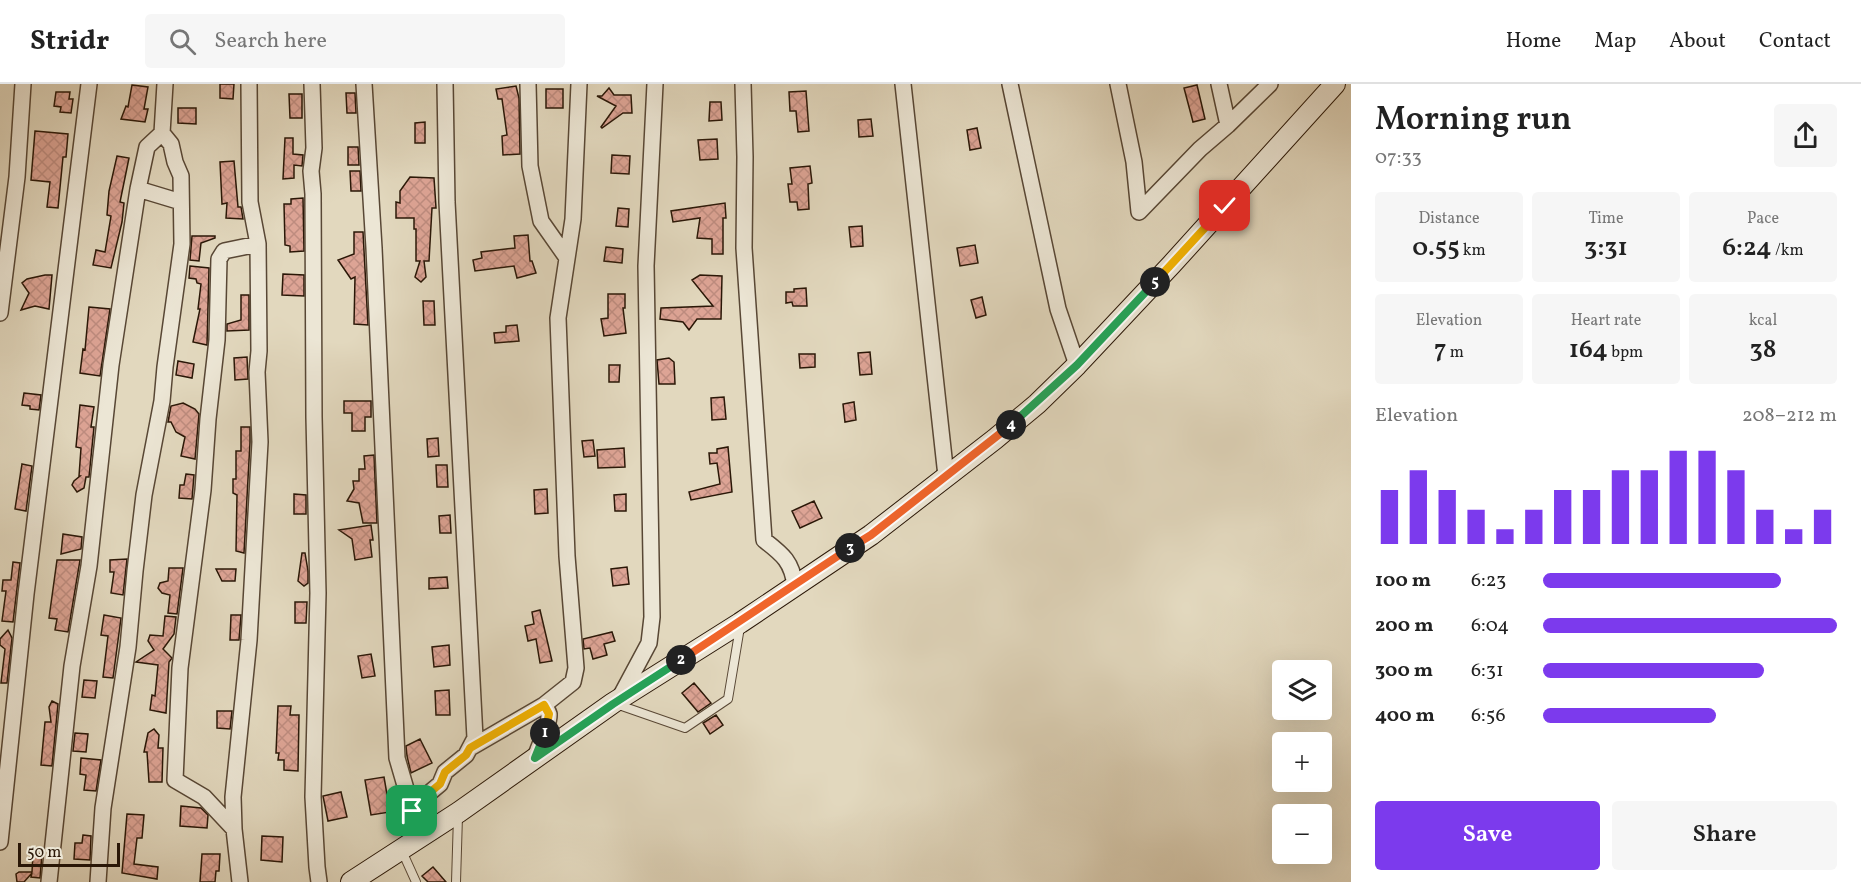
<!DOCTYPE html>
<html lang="en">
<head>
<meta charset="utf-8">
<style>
  body { margin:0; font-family:Vollkorn,serif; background:#f6f6f6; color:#222; height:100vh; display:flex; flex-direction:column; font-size:22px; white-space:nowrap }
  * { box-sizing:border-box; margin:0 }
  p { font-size:20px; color:#767676 }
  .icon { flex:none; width:33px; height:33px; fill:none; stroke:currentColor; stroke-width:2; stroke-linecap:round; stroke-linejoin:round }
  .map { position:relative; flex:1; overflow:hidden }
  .panel { display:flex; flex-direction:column; background:#fff; width:510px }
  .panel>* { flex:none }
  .controls { position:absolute; left:1272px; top:576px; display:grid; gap:12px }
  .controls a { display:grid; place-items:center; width:60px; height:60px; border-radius:6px; background:#fff; box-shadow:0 6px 24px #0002; font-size:30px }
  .scale { position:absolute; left:18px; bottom:15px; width:102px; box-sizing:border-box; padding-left:6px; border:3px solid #2a1707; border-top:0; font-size:16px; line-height:21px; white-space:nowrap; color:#2a1707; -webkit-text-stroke:4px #ece6d5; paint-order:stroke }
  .pin { position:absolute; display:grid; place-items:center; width:51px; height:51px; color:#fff; margin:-26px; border-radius:12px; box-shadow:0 3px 9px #0006 }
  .km { position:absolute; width:30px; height:30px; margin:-15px; border-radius:50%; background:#222; color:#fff; font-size:16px; line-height:30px; text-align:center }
  .round { display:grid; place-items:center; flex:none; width:63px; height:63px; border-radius:6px; background:#f6f6f6 }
  .summary { display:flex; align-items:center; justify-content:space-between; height:102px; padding:0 24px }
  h1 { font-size:33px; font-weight:600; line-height:45px }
  .stats { display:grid; grid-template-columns:repeat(3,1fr); gap:9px; height:102px; padding:6px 24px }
  .stats div { display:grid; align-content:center; border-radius:6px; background:#f6f6f6; text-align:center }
  .stats b { font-size:26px; font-weight:600 }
  .stats small { font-size:16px; font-weight:400 }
  .stats p { font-size:16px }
  .chart { height:168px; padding:12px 24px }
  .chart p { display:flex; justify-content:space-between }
  .chart svg { width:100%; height:108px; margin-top:6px; stroke:#7c3aed; stroke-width:6 }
  .action { display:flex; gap:12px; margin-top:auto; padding:12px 24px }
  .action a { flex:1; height:69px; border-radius:6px; background:#7c3aed; color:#fff; font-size:24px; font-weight:600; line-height:69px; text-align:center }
  .action a+a { background:#f6f6f6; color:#222 }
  ul { padding:0 24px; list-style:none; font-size:20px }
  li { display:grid; grid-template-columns:96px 72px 1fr; align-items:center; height:45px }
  li i { height:15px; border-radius:8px; background:#7c3aed }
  header { display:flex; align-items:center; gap:36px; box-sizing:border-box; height:84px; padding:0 30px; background:#fff; border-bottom:2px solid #e0e0e0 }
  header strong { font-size:28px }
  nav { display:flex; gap:33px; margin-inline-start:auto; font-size:21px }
  .search { width:420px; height:54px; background:#f6f6f6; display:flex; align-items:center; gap:15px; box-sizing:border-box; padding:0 21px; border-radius:6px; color:#767676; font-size:22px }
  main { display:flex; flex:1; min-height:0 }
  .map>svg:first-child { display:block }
  .building { fill:url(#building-cross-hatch); stroke:#2a1707; stroke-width:1.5 }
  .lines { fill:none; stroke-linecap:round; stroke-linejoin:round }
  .service-casing { stroke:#584735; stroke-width:10 }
  .minor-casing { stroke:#584735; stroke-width:18 }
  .secondary-casing { stroke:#2a1707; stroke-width:22 }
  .service { stroke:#ece6d5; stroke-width:8 }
  .minor { stroke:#ece6d5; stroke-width:15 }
  .secondary { stroke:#ece6d5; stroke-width:20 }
  .split-1-casing { stroke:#fff; stroke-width:12 }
  .split-2-casing { stroke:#fff; stroke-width:12 }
  .split-3-casing { stroke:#fff; stroke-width:12 }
  .split-4-casing { stroke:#fff; stroke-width:12 }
  .split-5-casing { stroke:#fff; stroke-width:12 }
  .split-6-casing { stroke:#fff; stroke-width:12 }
  .split-1 { stroke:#f5b400; stroke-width:8 }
  .split-2 { stroke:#22a559; stroke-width:8 }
  .split-3 { stroke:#f0652b; stroke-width:8 }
  .split-4 { stroke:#f0652b; stroke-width:8 }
  .split-5 { stroke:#22a559; stroke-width:8 }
  .split-6 { stroke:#f5b400; stroke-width:8 }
</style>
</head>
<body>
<header>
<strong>Stridr</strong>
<div class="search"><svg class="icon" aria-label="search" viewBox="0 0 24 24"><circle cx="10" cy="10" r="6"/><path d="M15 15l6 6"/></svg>Search here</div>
<nav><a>Home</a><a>Map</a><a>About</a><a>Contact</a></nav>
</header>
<main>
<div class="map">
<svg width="1351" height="798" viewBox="0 0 1351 798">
  <defs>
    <pattern id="building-cross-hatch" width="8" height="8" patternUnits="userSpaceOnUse" patternTransform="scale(1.5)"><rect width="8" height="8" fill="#dda495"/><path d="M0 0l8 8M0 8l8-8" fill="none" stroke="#be8c7f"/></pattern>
  </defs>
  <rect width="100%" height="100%" fill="#e2d8be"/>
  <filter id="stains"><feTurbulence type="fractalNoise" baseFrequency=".00333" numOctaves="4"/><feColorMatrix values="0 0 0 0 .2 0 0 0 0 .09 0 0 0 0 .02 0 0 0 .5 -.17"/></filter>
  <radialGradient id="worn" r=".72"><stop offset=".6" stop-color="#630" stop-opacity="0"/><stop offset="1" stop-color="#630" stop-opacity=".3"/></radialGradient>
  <path class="building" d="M220,0H234L233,15L220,14Z
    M132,1L148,3L144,25H148L145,38L121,35L126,22L128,23Z
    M1197,1L1205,35L1193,38L1184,4Z
    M516,2L519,14L520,70L503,71L502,52L507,51L502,15H498L496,5Z
    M609,4L614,11H631L632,29H623L602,44L601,43L616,22L597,12H602Z
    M546,5H563V24H546Z
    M806,7L809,47L798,48L796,27H790L789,8Z
    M56,8H70L69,15H73L71,29L60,28L61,23L54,22Z
    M346,9H355L356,29H347Z
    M289,10H302V34H290Z
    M710,18H721L722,36L709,37Z
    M178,24H196V40L178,39Z
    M871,35L873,52L859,53L858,36Z
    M425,38V59H415V39Z
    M977,44L981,64L970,66L967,46Z
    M35,47L68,50L66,73H63L58,124L47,123L50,98L31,96Z
    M285,54H293V70L303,71L302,82L294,81V94L283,95Z
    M717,55L718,75L700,76L698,56Z
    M348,63H358L359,81H348Z
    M612,71L630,72L629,90L611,89Z
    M117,72L129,74L120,118L124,119L122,138L111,184L93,181L96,166L105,168L111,132L107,131L109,107Z
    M234,77L238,123H241L243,135L226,134L227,119L222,120L220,78Z
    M810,82L812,99L808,100L809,125L798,126L797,118H790L788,100H792L790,84Z
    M350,87H360L361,107H351Z
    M410,93L434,94L436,124H432L429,177H424L426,193L421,198L415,193L420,177H416V145H414V134H396V118L400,119V107Z
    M303,114L304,167L290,168V162L285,161L284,120H291V115Z
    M725,119L726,134H723V170H712V155L697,154L700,134L673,138L671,127Z
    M618,124L629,125L628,143L616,142Z
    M862,142L863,162L851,163L849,143Z
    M354,148H363L368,241L354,240L355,193L351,195L338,176L354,170Z
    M528,151L530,177H532L536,189L517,194L514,182L475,187L473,176L482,174L481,168L515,164L514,152Z
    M192,152H215V154L201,159L199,177L190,176Z
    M975,161L978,179L960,182L957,164Z
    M606,163L623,165L622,179L604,177Z
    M190,182L209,184L207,261L193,258L200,225H198L201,200L197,199L196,195L189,194Z
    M283,190L304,191V212L282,211Z
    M45,191H52L49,225L35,222L21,226L29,209L22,199L27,195Z
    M700,191L722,192L721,235H697L689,246L683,238L660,235L661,224L713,222L692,196Z
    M806,204L807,222H793L792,218L786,219V208H794V205Z
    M608,210H625V224H623L626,249L604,252L601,235L608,234Z
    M241,211H249V246L227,247V240L241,236Z
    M982,213L986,231L976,234L971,216Z
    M423,217H434L435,241H424Z
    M89,223L110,225L100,292L80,289L83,265L85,266Z
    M517,241L519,257L495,259L494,249L506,248V242Z
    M870,268L872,290L860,291L858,269Z
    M799,270H815V283L800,284Z
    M247,273L248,295L235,296L234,274Z
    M669,274L674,278L675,300H659L657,276Z
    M178,277L194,280L192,294L176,291Z
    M609,281H620L619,298H609Z
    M24,309L41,311L39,326L30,325V322L22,321Z
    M724,313L726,335L712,336L711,314Z
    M344,317H371V333H365V347H352V329H344Z
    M854,318L856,336L845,338L843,320Z
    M183,319L195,325L199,330L195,375L181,372L185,353L176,348L171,338H168L171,322Z
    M80,321L94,323L91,343H94L89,393H86L84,404L77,408L72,401L74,397L80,392H79L81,364L76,363Z
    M241,343H250V358L244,469L236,467L237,411L233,409V395H236V367H241Z
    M438,354L439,372L428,373L427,355Z
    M593,356L595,372L584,373L582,357Z
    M728,363L732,408L691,416L689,408L720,400L717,379L710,380L709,369H717V365Z
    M624,364L625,383L598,384L597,366Z
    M374,371L377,439H363L359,419L347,417L354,405L353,397H359V385H365L364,372Z
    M22,380L32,382L26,427L15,425Z
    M436,381H447L448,403H437Z
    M186,390L194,391L192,415L179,414L180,401H184Z
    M547,405L548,429L535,430L534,406Z
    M294,410L306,411V430H294Z
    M626,410V427H615L614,411Z
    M814,417L822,434L800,444L792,427Z
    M450,431L451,449H440L439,432Z
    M371,441L373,456H370L372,473L355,476L352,455L339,446Z
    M63,450L82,453L81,465L61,470Z
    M302,469H305L308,487V499L304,502L298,497Z
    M127,475L123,511L111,509L114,488H110V476Z
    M57,476H80L68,548L55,546L57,535L49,534Z
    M13,478L20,479L13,538L2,537L6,507H2L3,496H11Z
    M627,483L629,500L613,502L611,485Z
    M169,484H183L177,530L168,529L170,511L162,509L158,504L160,499L168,497Z
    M216,485H236L235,497H222Z
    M447,493L448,504L429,505V494Z
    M295,518H307L306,539H295Z
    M540,526L552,577L540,579L536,555L528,557L525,542L534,540L532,528Z
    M104,531L121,534L113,594L103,593L108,552L101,551Z
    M231,531H241L239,556H230Z
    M165,532L176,533L174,550L163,565L172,574L169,578L166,629L150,626L152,611L155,612L158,581L136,578L154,566L148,557L150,551L163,552Z
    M8,546L12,554L7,599H1L5,565L0,561V555Z
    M612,548L615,557L604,560L607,571L593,575L590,564L584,565L583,555Z
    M449,561L450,581L434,583L432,563Z
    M371,570L375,592L362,594L358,572Z
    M84,596L97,597L95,614L82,613Z
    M694,599L711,619L698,628L682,609Z
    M449,606L450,631H436L435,607Z
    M52,617L58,620L52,682L41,681L45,638H51L49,623Z
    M278,622H291L290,631H299L298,687L284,686V676H278L279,669H276Z
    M217,627H232L230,645L217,644Z
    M716,631L723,641L710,650L703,639Z
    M154,645L159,651L158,664H163L162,698H149L147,668H144L148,649Z
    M75,649L88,650L86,668L73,667Z
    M420,655L432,679L411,689L407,672L406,662Z
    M81,674L101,676L96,707L84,706L86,691L80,690Z
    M384,693L390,728L371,731L365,696Z
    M341,708L347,733L328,737L323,712Z
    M181,722L201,724L208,731L207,744L180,742Z
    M127,730L144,731L142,754H137L134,780L158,783L157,795L122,789Z
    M83,751L91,752L90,776L74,775L75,759H82Z
    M262,752L283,753L282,778L261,776Z
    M33,770H42L40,794L31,793L32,789L24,798H17L16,790L19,788H32Z
    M202,770H220L219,787H216L215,798H200Z
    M433,783L446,798H428L422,792Z"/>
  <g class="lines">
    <defs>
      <path id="service" d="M616,620L685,644L728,615L740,543
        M402,767L416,798
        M456,798L458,732"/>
      <path id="minor" d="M312,0L314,64L311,87L313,110L314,333L318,509L313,713L317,783L319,798
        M364,0L374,164L397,674L413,729L414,757
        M528,0L530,82L541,137L567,174
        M743,0L745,73L744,164L764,456C782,470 792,477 795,502
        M903,0L946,392
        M1010,0L1058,225L1077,281
        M1118,0L1134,78L1139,128L1200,65L1228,41L1270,0
        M1219,0L1228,41
        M138,105L181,118
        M0,229L17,93L23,0
        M619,615L649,559L652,533L646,182L655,0
        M470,664L544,621
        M535,674C538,664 550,639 549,630C548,626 545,624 544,621L573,598L576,584L567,472L558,234L573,135L579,0
        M412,727L416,720L440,700L445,688L466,671L475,654L447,118L445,0
        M234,745L204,713L175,696L180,584L203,406L208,335L217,256L219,175L224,167L258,160
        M0,758L26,510L89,0
        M49,798L72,582L89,482L111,281L138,105L147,63L162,49L165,0
        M98,798L103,724L128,563L135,487L144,411L162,317L165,283L182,160L181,92L175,78L171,60L162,49
        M240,798L234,745L233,713L249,556L260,358L257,288L259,267L258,160L250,118L249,0"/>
      <path id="secondary" d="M351,798L459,728L613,619L740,539L871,451L995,355L1037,320L1077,281L1172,180L1335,0"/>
    </defs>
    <use href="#service" class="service-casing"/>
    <use href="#minor" class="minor-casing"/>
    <use href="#secondary" class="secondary-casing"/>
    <use href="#service" class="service"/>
    <use href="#minor" class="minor"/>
    <use href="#secondary" class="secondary"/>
  </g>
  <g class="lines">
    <defs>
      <path id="split-1" d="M412,727L416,720L440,700L445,688L466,671L470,664L544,621L549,630L545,649"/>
      <path id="split-2" d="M545,649L535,674L613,620L681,576"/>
      <path id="split-3" d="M681,576L850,464"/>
      <path id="split-4" d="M850,464L871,451L1011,341"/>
      <path id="split-5" d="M1011,341L1077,281L1155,198"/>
      <path id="split-6" d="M1155,198L1225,122"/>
    </defs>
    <use href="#split-1" class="split-1-casing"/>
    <use href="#split-2" class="split-2-casing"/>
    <use href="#split-3" class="split-3-casing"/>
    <use href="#split-4" class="split-4-casing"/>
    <use href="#split-5" class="split-5-casing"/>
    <use href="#split-6" class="split-6-casing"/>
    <use href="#split-1" class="split-1"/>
    <use href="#split-2" class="split-2"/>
    <use href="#split-3" class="split-3"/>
    <use href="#split-4" class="split-4"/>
    <use href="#split-5" class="split-5"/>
    <use href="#split-6" class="split-6"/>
  </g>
  <rect width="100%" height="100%" filter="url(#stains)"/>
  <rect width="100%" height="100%" fill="url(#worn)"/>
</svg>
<div class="controls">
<a><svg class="icon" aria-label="layers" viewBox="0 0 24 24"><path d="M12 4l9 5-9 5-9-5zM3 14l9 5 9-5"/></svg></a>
<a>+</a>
<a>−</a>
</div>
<div class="scale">50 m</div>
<div class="pin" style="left:412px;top:727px;background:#1e9e55"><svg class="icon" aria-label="arrive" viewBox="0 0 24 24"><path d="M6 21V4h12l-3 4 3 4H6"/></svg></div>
<div class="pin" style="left:1225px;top:122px;background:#d93025"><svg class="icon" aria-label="check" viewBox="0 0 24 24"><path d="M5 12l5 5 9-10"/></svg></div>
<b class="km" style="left:545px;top:649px">1</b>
<b class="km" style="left:681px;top:576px">2</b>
<b class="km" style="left:850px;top:464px">3</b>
<b class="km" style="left:1011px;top:341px">4</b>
<b class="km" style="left:1155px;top:198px">5</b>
</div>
<section class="panel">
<div class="summary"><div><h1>Morning run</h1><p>07:33</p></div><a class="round"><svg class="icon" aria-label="share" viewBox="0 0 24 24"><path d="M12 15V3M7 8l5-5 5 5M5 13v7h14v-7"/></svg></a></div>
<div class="stats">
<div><p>Distance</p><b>0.55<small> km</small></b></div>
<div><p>Time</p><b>3:31</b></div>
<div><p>Pace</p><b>6:24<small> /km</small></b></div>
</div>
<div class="stats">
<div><p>Elevation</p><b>7<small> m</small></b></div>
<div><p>Heart rate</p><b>164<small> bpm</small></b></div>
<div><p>kcal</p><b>38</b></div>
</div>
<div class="chart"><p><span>Elevation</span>208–212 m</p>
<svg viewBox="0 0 160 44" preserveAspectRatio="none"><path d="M5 44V22M15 44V14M25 44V22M35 44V30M45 44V38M55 44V30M65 44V22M75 44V22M85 44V14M95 44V14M105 44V6M115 44V6M125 44V14M135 44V30M145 44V38M155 44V30"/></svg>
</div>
<ul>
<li><b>100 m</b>6:23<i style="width:81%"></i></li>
<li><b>200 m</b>6:04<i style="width:100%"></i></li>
<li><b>300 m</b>6:31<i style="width:75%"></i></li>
<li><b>400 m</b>6:56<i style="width:59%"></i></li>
</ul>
<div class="action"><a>Save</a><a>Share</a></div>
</section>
</main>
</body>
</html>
